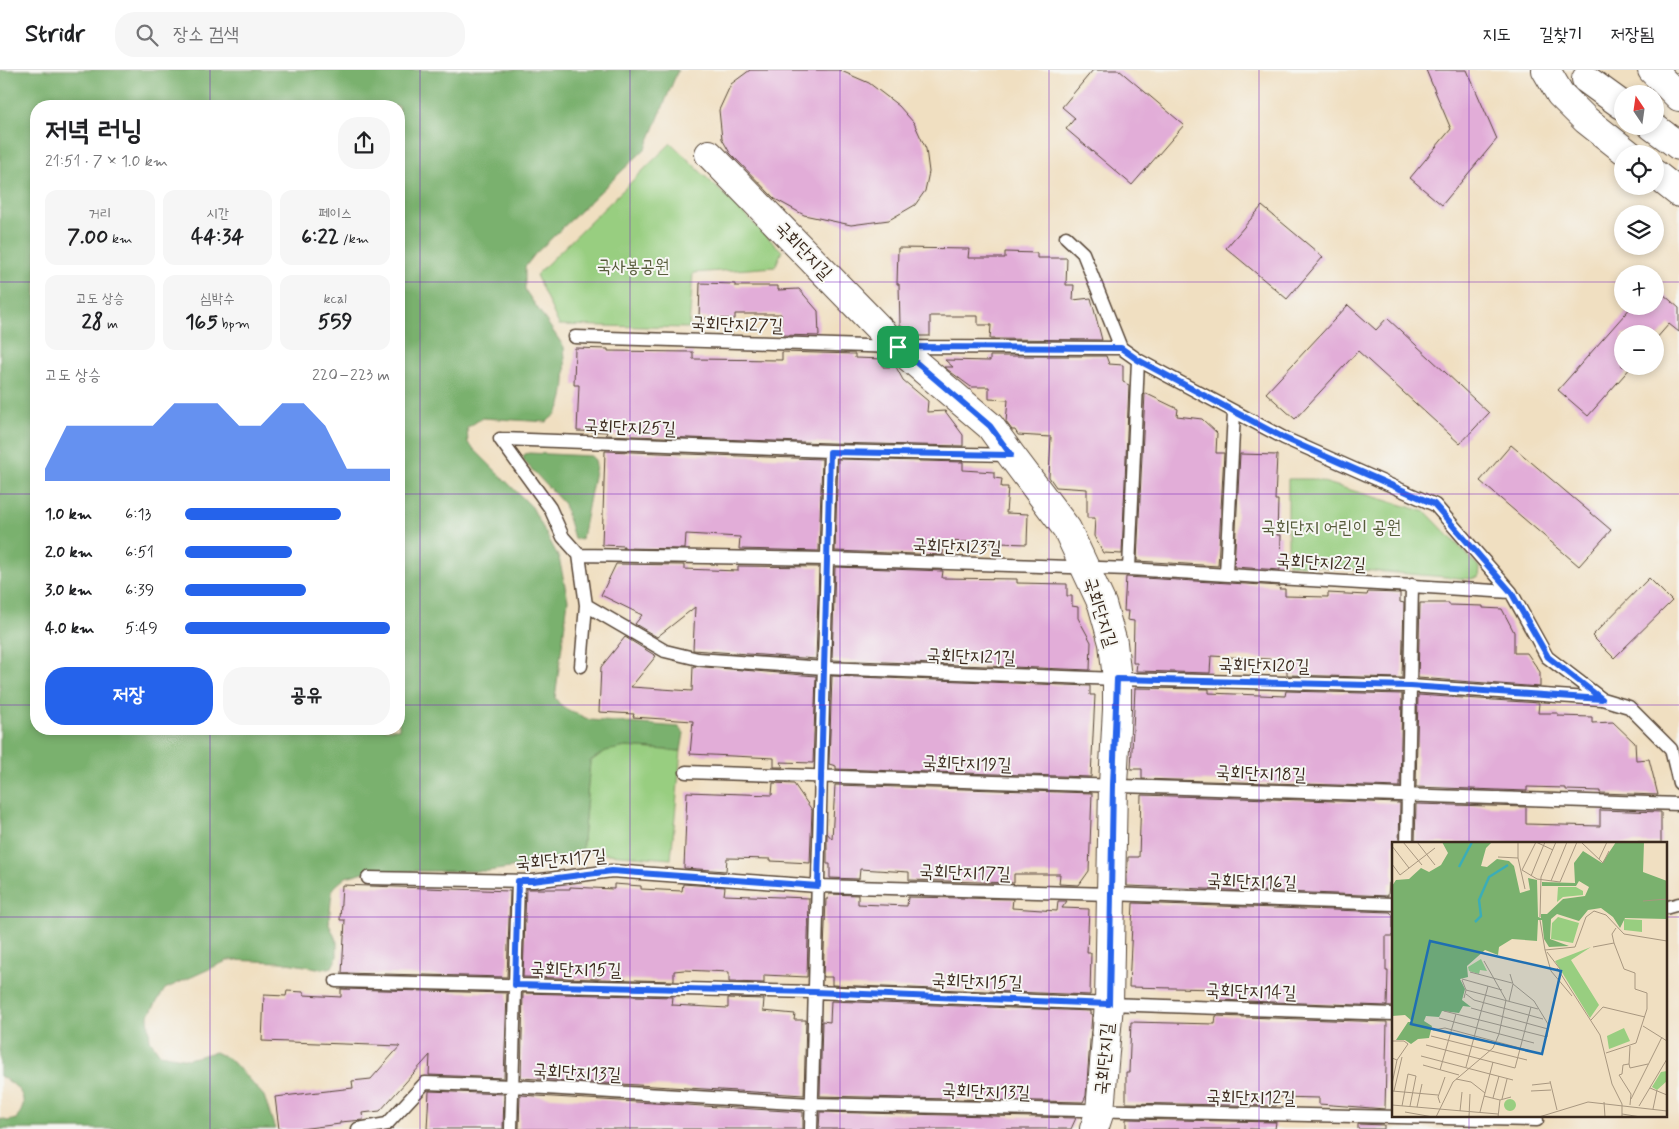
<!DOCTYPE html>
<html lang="ko">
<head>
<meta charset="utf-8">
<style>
  body { margin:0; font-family:Mynerve,"Poor Story",sans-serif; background:#f6f6f6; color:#202124; height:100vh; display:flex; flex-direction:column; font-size:19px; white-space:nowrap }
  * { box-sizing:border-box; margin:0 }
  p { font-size:16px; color:#757577 }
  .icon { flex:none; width:28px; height:28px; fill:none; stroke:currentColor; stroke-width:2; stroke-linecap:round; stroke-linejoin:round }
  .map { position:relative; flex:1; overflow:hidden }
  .drawer { position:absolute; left:30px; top:30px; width:375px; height:635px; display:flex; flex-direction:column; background:#fff; border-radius:20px; box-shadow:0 2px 8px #0003 }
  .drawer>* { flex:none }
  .needle { width:32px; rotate:347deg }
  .fabs { position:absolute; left:1614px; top:15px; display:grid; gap:10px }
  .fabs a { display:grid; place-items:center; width:50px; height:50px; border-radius:50%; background:#fff; box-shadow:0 2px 8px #0003; font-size:25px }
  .pin { position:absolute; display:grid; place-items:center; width:42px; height:42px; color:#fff; margin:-21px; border-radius:10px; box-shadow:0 2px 8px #0006 }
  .round { display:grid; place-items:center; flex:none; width:52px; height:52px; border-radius:20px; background:#f6f6f6 }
  .overview { display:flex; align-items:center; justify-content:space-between; height:85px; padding:0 15px }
  h1 { font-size:28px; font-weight:700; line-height:38px }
  .metrics { display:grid; grid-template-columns:repeat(3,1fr); gap:8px; height:85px; padding:5px 15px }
  .metrics div { display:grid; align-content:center; border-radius:12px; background:#f6f6f6; text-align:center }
  .metrics b { font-size:21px; font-weight:700 }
  .metrics small { font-size:14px; font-weight:400 }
  .metrics p { font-size:14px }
  .chart { height:140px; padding:10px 15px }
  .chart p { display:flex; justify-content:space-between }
  .chart svg { width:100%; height:90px; margin-top:5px; fill:#2563eb; opacity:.7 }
  .primary-button { display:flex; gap:10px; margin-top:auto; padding:10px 15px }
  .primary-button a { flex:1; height:58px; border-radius:20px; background:#2563eb; color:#fff; font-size:20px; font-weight:700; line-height:58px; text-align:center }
  .primary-button a+a { background:#f6f6f6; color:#202124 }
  ul { padding:0 15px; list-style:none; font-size:16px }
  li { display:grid; grid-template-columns:80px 60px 1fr; align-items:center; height:38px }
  li i { height:12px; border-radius:6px; background:#2563eb }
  header { display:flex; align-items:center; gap:30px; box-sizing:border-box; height:70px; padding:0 25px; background:#fff; border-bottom:1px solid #e0e0e0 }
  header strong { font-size:24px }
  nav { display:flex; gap:28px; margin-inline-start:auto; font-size:18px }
  .search { width:350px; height:45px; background:#f6f6f6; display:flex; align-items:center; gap:12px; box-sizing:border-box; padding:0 18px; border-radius:20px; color:#757577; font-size:19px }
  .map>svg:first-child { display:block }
  .green { fill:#98ce80; stroke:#6a7c4f }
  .forest { fill:#7ab16e; stroke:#5a6e46; fill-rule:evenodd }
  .building { fill:#e2add8 }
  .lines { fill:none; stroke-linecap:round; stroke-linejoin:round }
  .service-casing { stroke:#564536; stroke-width:15 }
  .tertiary-casing { stroke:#564536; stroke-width:30 }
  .secondary-casing { stroke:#564536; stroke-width:30 }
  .service { stroke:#fff; stroke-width:12 }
  .tertiary { stroke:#fff; stroke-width:28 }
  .secondary { stroke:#fff; stroke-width:28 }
  .route-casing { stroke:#fff; stroke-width:10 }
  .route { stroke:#2563eb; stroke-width:6 }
  .grid { fill:none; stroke:#7b2cbf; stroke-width:1; stroke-opacity:0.55 }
  .labels { text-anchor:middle; stroke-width:4; stroke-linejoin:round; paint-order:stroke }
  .street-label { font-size:18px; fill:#3b2a1e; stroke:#f6f6f2 }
  .park-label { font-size:18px; fill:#575b3b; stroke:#f6f6f2 }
  .inset-river { fill:none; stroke:#3cadb6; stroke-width:2.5 }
  .inset-road { fill:none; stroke:#a89780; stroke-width:1 }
  .view { fill:#1f6fb2; fill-opacity:0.15; stroke:#1f6fb2; stroke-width:2.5 }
  .inset-edge { fill:none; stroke:#3b2a1e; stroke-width:2.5 }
</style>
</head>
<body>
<header>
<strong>Stridr</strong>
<div class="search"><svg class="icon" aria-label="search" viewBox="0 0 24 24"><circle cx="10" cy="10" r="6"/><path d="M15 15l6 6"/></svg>장소 검색</div>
<nav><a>지도</a><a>길찾기</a><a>저장됨</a></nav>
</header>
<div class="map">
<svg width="1679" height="1059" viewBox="0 0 1679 1059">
  <rect width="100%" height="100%" fill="#f6f6f2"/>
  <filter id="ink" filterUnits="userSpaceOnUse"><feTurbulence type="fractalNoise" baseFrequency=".02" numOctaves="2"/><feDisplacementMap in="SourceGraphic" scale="10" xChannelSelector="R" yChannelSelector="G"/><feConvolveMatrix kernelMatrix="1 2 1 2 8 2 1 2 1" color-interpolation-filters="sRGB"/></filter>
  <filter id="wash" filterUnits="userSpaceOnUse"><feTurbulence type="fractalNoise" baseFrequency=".0096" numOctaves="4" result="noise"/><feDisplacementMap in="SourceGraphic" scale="20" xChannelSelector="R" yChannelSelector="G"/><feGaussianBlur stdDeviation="1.12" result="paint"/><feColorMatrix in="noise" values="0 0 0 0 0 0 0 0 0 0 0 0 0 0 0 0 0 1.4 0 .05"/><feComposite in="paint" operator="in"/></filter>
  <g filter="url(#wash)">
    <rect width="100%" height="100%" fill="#f0dfc1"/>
    <path class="green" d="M671,73L782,181L775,197L693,203L689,258L559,255L536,205Z
      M1288,409H1313L1426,442L1480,498L1479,507L1470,509L1288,494Z
      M626,677L681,681L671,789L582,782L590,692L606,680Z"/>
    <path class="forest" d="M0,0H678L646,78L535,184L525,197V220L564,277C566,294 567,326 558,341C556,345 550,348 547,352L482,348L467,358L468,373L532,437L559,488L568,530L555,628L562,637L590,650L679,657L684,663L681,681L626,677L606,681L590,691L582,782L566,787L556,792L488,801H368L346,807L332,819L329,854L337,872V887L332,897L323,899L281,892L229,890L165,919L148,946L150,970L160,984L188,989L215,982L231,990L264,1026L275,1059H0V1049L8,1051L16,1049C32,1029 19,1016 0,1006ZM36,36H399V659H36Z
      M529,383L591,386L595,390L596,396L582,468L581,470L574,468L564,434L524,391L523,387L525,384Z"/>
    <g id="blocks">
      <path class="building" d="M750,0H839L869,13L899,36L914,53L926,79L929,102L925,121L915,135L889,150L851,155L804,145L775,129L730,83L722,69L719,40L731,14Z
        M1093,0H1119L1184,55L1132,115L1066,59L1075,48L1062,37Z
        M1426,0H1467L1497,69L1442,135L1410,108L1451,59Z
        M1262,136L1323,187L1287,229L1226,178Z
        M898,178L969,179L968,188H1005V182L1037,183V188H1067L1066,215H1074L1073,230L1091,228L1102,270L990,269L991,255H978V246H930V266H914L900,255L899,214H897Z
        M700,213L735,214V216H778V220L799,219L818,241L819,266L781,265V244H735V249L699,248Z
        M1655,217L1679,238V262L1669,254L1655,270V264H1622V296H1632L1588,346L1558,320L1632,236H1655Z
        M1348,235L1376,260L1387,248L1489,343L1460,374L1358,281L1295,349L1266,323Z
        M575,278L608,279V281L693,282V289L782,290V282L855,284V288L883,289V297H896L903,310L928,331L927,342L945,341L963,365V376L830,373L606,365L607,362L577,361L579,315H574Z
        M990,286H1106L1109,294L1123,295V312L1129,315L1122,484L1103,483L1094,466L1095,448H1087V419L1056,417L1049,407L1051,367L1018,365L1015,360H1012L1006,352L1008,330L989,329V317H971L944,297H953L945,290L990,291Z
        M1145,323L1178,339L1177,346L1202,349L1217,363L1216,383H1224L1218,496L1137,491Z
        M1511,375L1611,460L1579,496L1480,411Z
        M605,381L822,389L819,481L739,479L740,467L686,464L685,479L623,478L624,476L602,475Z
        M1240,384L1277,385L1275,430H1278L1277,465H1281L1280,500L1234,497Z
        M838,389L963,392V400L994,402V408L1002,409L1001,417H1008L1006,443L1028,444L1027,474L944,471L943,485L835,481Z
        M616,494L684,495V499L738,501V496L819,497L816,589L693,580L695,537L657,567L635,554L642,545L601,525Z
        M835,497L943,501L942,508L1017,509V513L1067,514V526H1072V536L1078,537V548L1091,572L1090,600L832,590Z
        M1126,507L1280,516L1279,519H1285V526L1328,527V523L1367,525L1368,522L1400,523V532L1404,533L1402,608L1287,605V590L1211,586L1210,603L1136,601L1137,593H1133L1134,551L1127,550L1128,541H1124Z
        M1649,508L1672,531L1614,588L1592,566Z
        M1420,533H1449V535L1483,536V538L1502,539L1514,562V583H1527L1540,602V617L1418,608Z
        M625,567L656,586L631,617L692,621L693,596L816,606L813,693L780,692L783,697H774V688L690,684L693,651L633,647L634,644L599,642L601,597Z
        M832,606L1090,616V625H1095L1091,707L836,699V696L829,694Z
        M1135,618L1209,619V623L1285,626L1286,621L1402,624L1400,717L1142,709V699H1131Z
        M1418,625L1539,633L1538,643H1558V646L1592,647V653L1613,652L1635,673L1636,690L1649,689L1658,725L1600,723V721L1566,720V718L1527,717V721L1416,717Z
        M773,713L794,714L812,740L810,793L771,791V789L727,788L726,801L684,798L687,722L772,725Z
        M835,715L1092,723L1089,801L1079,815L1059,814L1060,804H1014V813L909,810V802L860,799L859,809L830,808V794H827V763L832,769Z
        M1141,725L1400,733L1399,773H1393V813H1389L1388,826L1127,816L1128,787H1139Z
        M1416,734L1526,737V754L1600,756V740L1661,742V773H1415Z
        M614,814L641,816V819L682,821L683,814L725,817L724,825L809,828L807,907L764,905V913L729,912V902L684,900L674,901V911L523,907L526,819H570V817L614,819Z
        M342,815L510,821L507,907L342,903L345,850H340Z
        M829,824L858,825V834L907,836L908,827L1013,829L1012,838L1057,841L1058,831H1067L1062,838L1089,839L1087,883H1091L1090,925L832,915V907H823L826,829H828Z
        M1133,833L1390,842L1393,845V866H1386V901H1388L1387,936L1216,930L1217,919L1129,917Z
        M341,919L507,923L504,1008L429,1005L430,985L380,1041L362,1043L363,1050L340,1052V1054L300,1059H279L275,1027L353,1018L352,1011L371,1009L400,976L262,971L264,925L286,926L287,921L304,922V925L341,927Z
        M523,923L673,927L672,935L728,938V928L764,929L763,941L795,944L794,950H806L804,1025L521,1008Z
        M831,931L1090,941V944H1092L1086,1026L1083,1032L820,1026L822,951L830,952Z
        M1216,946L1387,952L1385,1039L1319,1034V1028L1277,1027L1276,1036L1126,1033V1002H1129L1131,952L1215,954Z
        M429,1021L504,1024L503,1059H427Z
        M520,1025L803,1042V1059H519Z
        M820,1042L1076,1048L1071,1059H819Z
        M1126,1049L1276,1052L1275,1059H1126Z
        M1358,1054L1384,1055V1059H1358Z"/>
    </g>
  </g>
  <g filter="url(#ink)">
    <use href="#blocks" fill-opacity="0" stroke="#564536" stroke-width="1"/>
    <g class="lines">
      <defs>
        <path id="service" d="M1066,167L1083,183L1121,278
          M575,267L897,277L1121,278
          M1121,278L1138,290L1129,499
          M1138,290L1284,368L1435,435L1511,522L1547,587L1602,629L1629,637L1671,679L1679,713
          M500,369L830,381L1010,385
          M500,369L550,438L563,467L579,485L586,535L581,596
          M579,485L827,489L1129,499L1511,522
          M1226,504L1234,342
          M586,535L665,581L698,589L824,598L1117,609L1410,616L1602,629
          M686,702L1679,734
          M1407,773L1412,515
          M368,808L533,811L612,801L818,816L1110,824L1393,834
          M1665,838L1679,834
          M336,911L815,922L1109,934L1393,944
          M358,1059L387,1054L425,1013L512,1016L811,1034L1537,1050
          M511,1059L518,811
          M811,1059L830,381"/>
        <path id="tertiary" d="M709,84L897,277L990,356L1011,385L1067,459L1102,534L1113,573L1117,609V639L1113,715L1109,934L1100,1041L1094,1059"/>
        <path id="secondary" d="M1546,0L1560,24L1586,50L1629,84
          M1652,0L1679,27
          M1586,9L1622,35
          M1652,56L1679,76
          M1655,104L1679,123"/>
      </defs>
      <use href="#service" class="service-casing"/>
      <use href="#tertiary" class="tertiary-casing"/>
      <use href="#secondary" class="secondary-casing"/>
      <use href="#service" class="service"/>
      <use href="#tertiary" class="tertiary"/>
      <use href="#secondary" class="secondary"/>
    </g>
  </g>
  <g class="lines" filter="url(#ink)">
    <defs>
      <path id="route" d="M898,277L1121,278L1138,290L1284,368L1434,434L1511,522L1548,587L1602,629L1410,616L1117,609L1113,715L1109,934L814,922L515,915L518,811H533L612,801L818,816L830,382L1011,385L990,356Z"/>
    </defs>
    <use href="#route" class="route-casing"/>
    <use href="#route" class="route"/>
  </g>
  <path class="grid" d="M210,0V36M420,0V1059M630,0V1059M840,0V1059M1049,0V1059M1259,0V1059M1469,0V773M0,212H36M399,212H1622M1655,212H1679M0,424H36M399,424H1679M0,635H36M399,635H1679M210,659V1059M0,847H1393M1665,847H1679M1469,1045V1059"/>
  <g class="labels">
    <g class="street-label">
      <text transform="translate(804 180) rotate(46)" y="6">국회단지길</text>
      <text transform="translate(737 254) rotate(2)" y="6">국회단지27길</text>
      <text transform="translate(630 357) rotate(2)" y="6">국회단지25길</text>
      <text transform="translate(957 476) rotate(2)" y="6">국회단지23길</text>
      <text transform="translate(1321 492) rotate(3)" y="6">국회단지22길</text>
      <text transform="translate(1101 542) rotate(72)" y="6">국회단지길</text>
      <text transform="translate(971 586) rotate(2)" y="6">국회단지21길</text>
      <text transform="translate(1264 595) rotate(1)" y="6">국회단지20길</text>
      <text transform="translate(967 693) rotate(2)" y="6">국회단지19길</text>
      <text transform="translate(1261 703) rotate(2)" y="6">국회단지18길</text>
      <text transform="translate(561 789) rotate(-5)" y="6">국회단지17길</text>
      <text transform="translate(965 802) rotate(2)" y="6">국회단지17길</text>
      <text transform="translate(1252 811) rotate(2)" y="6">국회단지16길</text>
      <text transform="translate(576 899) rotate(1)" y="6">국회단지15길</text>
      <text transform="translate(977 911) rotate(2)" y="6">국회단지15길</text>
      <text transform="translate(1251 921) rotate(2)" y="6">국회단지14길</text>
      <text transform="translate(1104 989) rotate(-85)" y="6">국회단지길</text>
      <text transform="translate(577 1002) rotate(3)" y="6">국회단지13길</text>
      <text transform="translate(986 1021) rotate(2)" y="6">국회단지13길</text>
      <text transform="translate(1251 1027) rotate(1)" y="6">국회단지12길</text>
    </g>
    <g class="park-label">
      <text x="633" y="202">국사봉공원</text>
      <text x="1331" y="463">국회단지 어린이 공원</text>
    </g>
  </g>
  <g transform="translate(1392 772)">
    <rect width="275" height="275" fill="#f0dfc1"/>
    <path d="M166,45H184L191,49V53L171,55L165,60ZM166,75L187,81L181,101L159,97L160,81ZM232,77L250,78V90L232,88ZM199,105L179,118L207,163L198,176L163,119ZM89,117L95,129L88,128L87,132L77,129L76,125ZM232,186L238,199L217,207L215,194ZM275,229V239L265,248L260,245L269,230ZM112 263a6 6 0 1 1 12 0a6 6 0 1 1-12 0Z" fill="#98ce80"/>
    <path d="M50,0H100L94,6L89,24L95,25L105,17L117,19L122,24L128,51L138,48L136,36L145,38L146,75L149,76V72H155L171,57L193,54L197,45L187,39L184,44H150V40L183,41L182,21L191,9L210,21L224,0H252L251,30L275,39V77L233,76L228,86L221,75L209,66L196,68L187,79L165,72L159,77L158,97L177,104L157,105L152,97L150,78H146L145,99L120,97L107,105L106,113L93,108L75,124L76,135L68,137L73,147L70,158L79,165L71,164L67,171L50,169L47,175L34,174L32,179L40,184L37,196L26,197L19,202L13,198H4L16,180H21L13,173L0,174V44L4,38L17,37L29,26L37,30L49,23L56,11Z" fill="#7ab16e"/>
    <path class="inset-river" d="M67,25L80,0M83,80L89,74L87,58L97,35L116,23"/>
    <path class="inset-road" d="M11,0L30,23M25,0L43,23M126,0V16L133,47M144,0L161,8M189,0L211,21L217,9M0,4L17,26M106,15L126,16M207,17L215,0M0,22L8,33L43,6M130,28L145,37L168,40L185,0M130,28L144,0M139,34L153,0M159,39L175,0M251,59L275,57M148,75L149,35L164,0M148,78L153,108L183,105L194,75L202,69L214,73L232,92L275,99M201,105L222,101M153,108L159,129L180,154M155,110L168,127M165,126L208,193L220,242L230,262V275M78,130L120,141M70,137L110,148M70,138L74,148L72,156M74,148L146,167M74,152L82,158L151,177M117,159L121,142L118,132M79,166L156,187M52,169L155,195L156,182L142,159L121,142M47,176L142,201M199,178L211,165L253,175M251,184L275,199M41,188L53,186L139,209M39,194L135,218M0,199H12L16,202L5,218L0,216M34,203L123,226L139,165M214,211L244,201L255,167V151L243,147V131L232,127L222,101L220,92L224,86M29,214L121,238M237,222L238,226L256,222M237,222L238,204M31,223L67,233M74,225L96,144M48,228L64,172M227,233L239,252L238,263M227,233L230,232L231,223L237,222M64,237L79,240L93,251M158,239L165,268M0,242L5,218M140,243L158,241M258,246L275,253M0,249L46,253M2,249L10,215M139,249L159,248M92,254L108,258L119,255M101,256L107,234M110,257L115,237M239,257L270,195M212,260L213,275M48,261L46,255L53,235M0,263L106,272M10,264L16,232L24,234L18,264M247,264L275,217M25,265L30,242M261,267L265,248M68,269L70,250M13,270L41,275M88,270L101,220M230,272L249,275M44,275L61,240L101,206L107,192L114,158L92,119M77,275L78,252M106,275L108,258M147,275L196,260L275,269"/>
    <path class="view" d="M38,99L169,129L150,212L19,182Z"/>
    <rect width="275" height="275" class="inset-edge"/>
  </g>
</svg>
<div class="fabs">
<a><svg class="needle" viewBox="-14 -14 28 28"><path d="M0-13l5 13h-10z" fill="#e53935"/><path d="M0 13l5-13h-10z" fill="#757577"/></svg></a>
<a><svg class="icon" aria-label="locate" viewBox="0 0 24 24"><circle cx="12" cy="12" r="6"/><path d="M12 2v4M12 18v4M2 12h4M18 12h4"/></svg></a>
<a><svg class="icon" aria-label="layers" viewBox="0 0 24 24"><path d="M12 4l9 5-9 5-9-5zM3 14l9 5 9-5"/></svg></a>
<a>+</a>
<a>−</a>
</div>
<div class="pin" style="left:898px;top:277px;background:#1e9e55"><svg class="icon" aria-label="arrive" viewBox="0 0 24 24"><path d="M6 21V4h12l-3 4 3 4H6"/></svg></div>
<section class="drawer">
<div class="overview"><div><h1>저녁 러닝</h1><p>21:51 · 7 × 1.0 km</p></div><a class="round"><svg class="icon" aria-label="share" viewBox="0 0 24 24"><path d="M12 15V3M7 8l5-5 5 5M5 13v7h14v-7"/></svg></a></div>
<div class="metrics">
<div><p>거리</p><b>7.00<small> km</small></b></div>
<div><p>시간</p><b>44:34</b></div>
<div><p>페이스</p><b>6:22<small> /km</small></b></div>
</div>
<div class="metrics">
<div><p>고도 상승</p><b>28<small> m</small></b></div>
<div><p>심박수</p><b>165<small> bpm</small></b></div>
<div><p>kcal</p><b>559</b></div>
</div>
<div class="chart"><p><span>고도 상승</span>220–223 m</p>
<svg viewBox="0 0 160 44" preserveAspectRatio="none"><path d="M0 44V38L10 17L20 17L30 17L40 17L50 17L60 6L70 6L80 6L90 17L100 17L110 6L120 6L130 17L140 38L150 38L160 38V44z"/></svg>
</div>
<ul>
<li><b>1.0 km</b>6:13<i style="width:76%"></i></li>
<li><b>2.0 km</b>6:51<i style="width:52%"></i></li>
<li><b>3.0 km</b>6:39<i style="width:59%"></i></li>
<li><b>4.0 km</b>5:49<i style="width:100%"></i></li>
</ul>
<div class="primary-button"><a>저장</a><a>공유</a></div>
</section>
</div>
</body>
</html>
